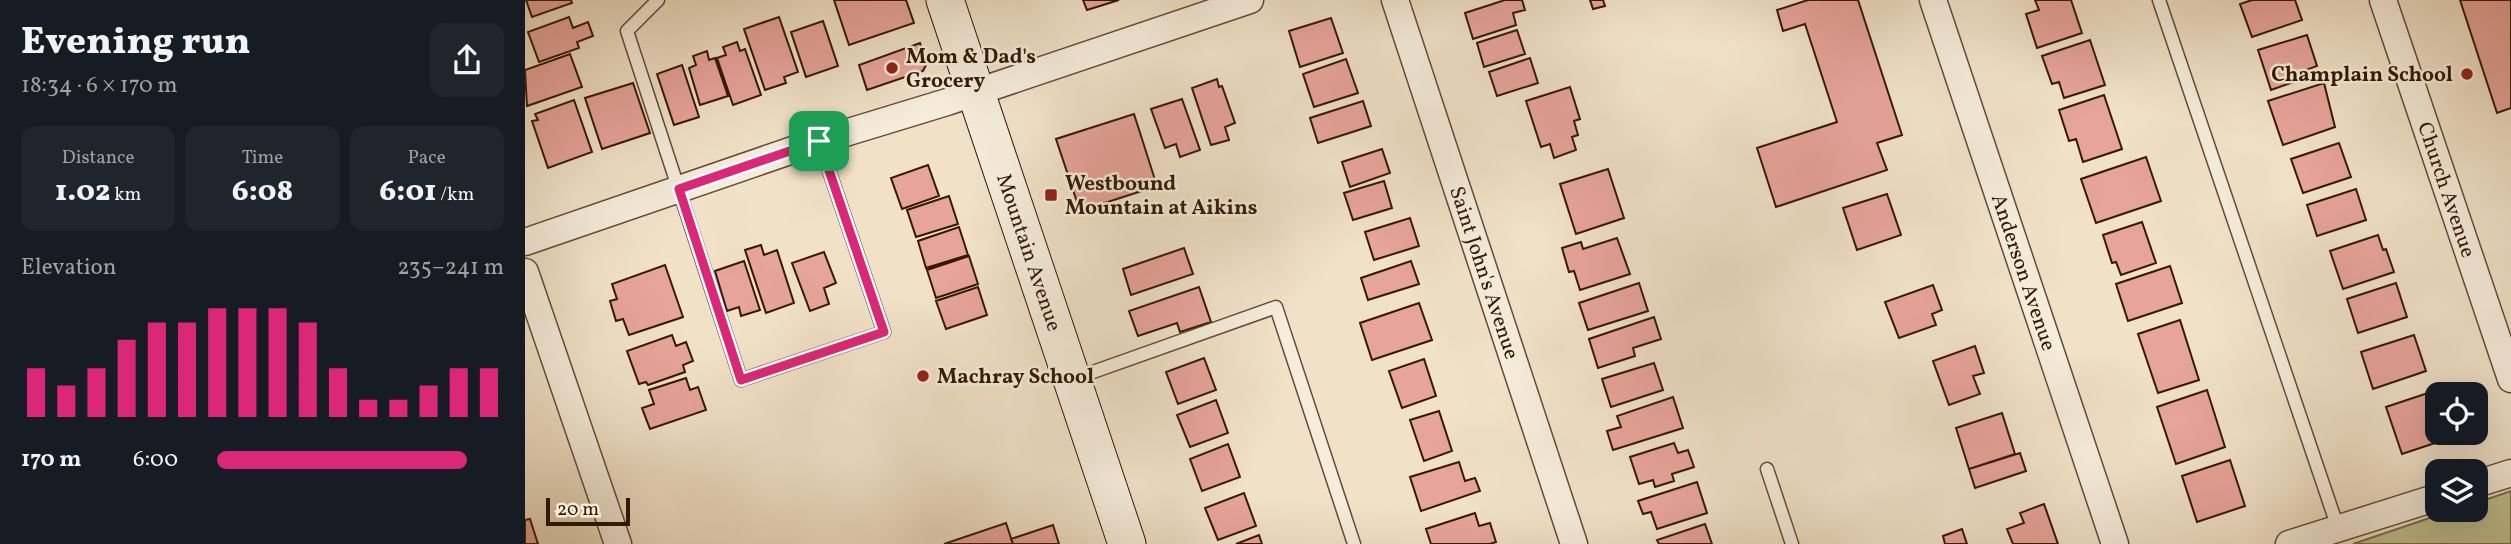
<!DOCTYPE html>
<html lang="en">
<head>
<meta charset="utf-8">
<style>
  body { margin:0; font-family:Vollkorn,serif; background:#20242c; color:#f1f3f6; height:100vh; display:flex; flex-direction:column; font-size:26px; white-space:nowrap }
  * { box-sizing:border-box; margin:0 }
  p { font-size:23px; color:#9ea1a6 }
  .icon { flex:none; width:38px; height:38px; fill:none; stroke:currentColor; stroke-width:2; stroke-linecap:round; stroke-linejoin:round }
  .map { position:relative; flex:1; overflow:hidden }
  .details { display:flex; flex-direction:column; background:#171b24; width:525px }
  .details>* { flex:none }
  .tools { position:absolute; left:1900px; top:382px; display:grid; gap:14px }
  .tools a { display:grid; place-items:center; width:63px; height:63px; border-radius:14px; background:#171b24; box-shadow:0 7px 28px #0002; font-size:35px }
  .scale { position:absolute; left:21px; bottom:18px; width:84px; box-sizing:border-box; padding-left:7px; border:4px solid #331906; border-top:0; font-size:19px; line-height:24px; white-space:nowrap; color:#331906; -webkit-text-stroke:5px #f5ecdb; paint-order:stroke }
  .pin { position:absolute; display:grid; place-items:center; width:60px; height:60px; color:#fff; margin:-30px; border-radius:14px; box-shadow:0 4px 10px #0006 }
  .round { display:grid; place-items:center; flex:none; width:74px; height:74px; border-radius:14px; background:#20242c }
  .overview { display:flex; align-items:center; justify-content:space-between; height:119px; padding:0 21px }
  h1 { font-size:38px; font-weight:800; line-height:52px }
  .metrics { display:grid; grid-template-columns:repeat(3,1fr); gap:10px; height:119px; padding:7px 21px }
  .metrics div { display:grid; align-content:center; border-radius:14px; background:#20242c; text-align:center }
  .metrics b { font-size:30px; font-weight:800 }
  .metrics small { font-size:19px; font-weight:400 }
  .metrics p { font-size:19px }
  .chart { height:196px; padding:14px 21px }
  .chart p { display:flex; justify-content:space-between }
  .chart svg { width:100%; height:126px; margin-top:7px; stroke:#db2777; stroke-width:6 }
  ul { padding:0 21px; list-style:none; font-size:23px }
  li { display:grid; grid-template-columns:112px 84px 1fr; align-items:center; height:52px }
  li i { height:18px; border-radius:9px; background:#db2777 }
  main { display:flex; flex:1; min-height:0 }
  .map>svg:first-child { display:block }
  .green { fill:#c0c191; stroke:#7a6d4c; stroke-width:2 }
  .building { fill:#e7a49a; stroke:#331906; stroke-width:2 }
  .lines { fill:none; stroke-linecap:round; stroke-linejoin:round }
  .lane-casing { stroke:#624b36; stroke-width:15 }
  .street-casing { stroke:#624b36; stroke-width:29 }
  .secondary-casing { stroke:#331906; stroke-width:39 }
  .lane { stroke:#f5ecdb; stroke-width:12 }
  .street { stroke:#f5ecdb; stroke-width:26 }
  .secondary { stroke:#f5ecdb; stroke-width:37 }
  .route-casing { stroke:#fff; stroke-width:14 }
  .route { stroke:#db2777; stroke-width:9 }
  .poi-dot { fill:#8f2418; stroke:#f5ecdb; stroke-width:2.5 }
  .labels { text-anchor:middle; stroke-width:5; stroke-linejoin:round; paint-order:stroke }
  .poi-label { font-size:21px; font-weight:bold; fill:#331906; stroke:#f5ecdb; text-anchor:start }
  .street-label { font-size:21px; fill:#331906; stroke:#f5ecdb }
</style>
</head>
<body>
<main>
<section class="details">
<div class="overview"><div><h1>Evening run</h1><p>18:34 · 6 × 170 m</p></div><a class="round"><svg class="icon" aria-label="share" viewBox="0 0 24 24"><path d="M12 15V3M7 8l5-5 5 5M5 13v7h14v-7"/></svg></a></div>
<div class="metrics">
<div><p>Distance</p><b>1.02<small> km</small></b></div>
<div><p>Time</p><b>6:08</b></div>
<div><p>Pace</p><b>6:01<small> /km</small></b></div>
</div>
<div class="chart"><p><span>Elevation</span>235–241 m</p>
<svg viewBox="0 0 160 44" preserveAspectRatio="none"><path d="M5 44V27M15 44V33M25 44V27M35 44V17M45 44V11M55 44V11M65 44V6M75 44V6M85 44V6M95 44V11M105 44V27M115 44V38M125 44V38M135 44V33M145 44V27M155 44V27"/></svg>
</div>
<ul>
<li><b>170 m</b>6:00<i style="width:87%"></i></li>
</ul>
</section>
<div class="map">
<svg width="1986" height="544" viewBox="0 0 1986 544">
  <rect width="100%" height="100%" fill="#f0e1c7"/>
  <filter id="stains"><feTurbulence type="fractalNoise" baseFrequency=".00286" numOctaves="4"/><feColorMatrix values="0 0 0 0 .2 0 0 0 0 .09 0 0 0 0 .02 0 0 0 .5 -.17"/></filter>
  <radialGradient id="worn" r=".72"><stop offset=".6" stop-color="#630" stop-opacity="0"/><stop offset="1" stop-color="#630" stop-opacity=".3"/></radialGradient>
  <path class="green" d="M1986,491V544H1828L1931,509H1951V503Z"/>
  <path class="building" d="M1,0H46L47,3L7,17Z
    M309,0H381L389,23L324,45Z
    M558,0H594L562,10Z
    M997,0L1000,10L988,13L991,25L948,39L940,13L980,0Z
    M1065,0H1078L1080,6L1068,9Z
    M1283,0H1333L1377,135L1352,143L1362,170L1251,207L1232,148L1312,122L1280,24L1258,31L1252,10Z
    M1510,0H1546L1557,33L1512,48L1501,14L1514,10Z
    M1727,0H1770L1777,20L1727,37L1715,4Z
    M1935,0H1986V108L1972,113Z
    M44,17L48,28L63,22L68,36L52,42L54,48L14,62L3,32Z
    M254,17L273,72L259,77L261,83L240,90L219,29Z
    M806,18L818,53L775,67L764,31Z
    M298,21L313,66L281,77L266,32Z
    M992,30L1000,54L959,67L952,43Z
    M1782,35L1792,66L1781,70L1783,77L1746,90L1733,50Z
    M1565,40L1580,85L1539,98L1534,82L1527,84L1517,56Z
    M212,42L215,51L220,49L236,95L208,105L192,58L201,55L198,47Z
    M395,43L402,63L398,71L342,90L334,65Z
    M182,51L184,60L190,58L203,96L175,105L164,68L171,65L168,56Z
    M45,54L57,87L2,106L0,70Z
    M1005,58L1013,83L972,96L964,72Z
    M821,59L833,93L789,107L778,74Z
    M157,65L174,117L149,125L132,74Z
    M692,79L694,87L697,86L710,123L700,127L704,140L686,145L667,88Z
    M108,83L125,133L77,149L60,98Z
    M1799,83L1810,127L1758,145L1743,101Z
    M1045,87L1055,119L1049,121L1053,135L1047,137L1051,150L1029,158L1025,144L1016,147L1001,101Z
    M1579,95L1597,149L1558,162L1551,139L1544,141L1534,110Z
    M657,99L675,150L655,157L651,144L640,148L626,109Z
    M49,100L67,152L23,168L7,121L13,120L10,114Z
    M838,101L846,126L793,143L785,118Z
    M609,114L632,186L555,211L531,139Z
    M1814,143L1826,177L1778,193L1766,159Z
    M857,149L865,173L825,187L817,162Z
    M1621,157L1636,201L1571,223L1556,179Z
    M403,165L414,196L377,209L366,178Z
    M1083,169L1099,218L1051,234L1035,184Z
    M859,181L867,208L828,220L819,193Z
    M1831,189L1841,220L1792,236L1782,205Z
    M1362,194L1376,235L1332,250L1318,208Z
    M424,196L433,224L391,237L382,210Z
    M885,218L894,246L849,260L840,232Z
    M1617,222L1631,263L1596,275L1591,262L1587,263L1578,235Z
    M434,227L443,255L401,268L393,241Z
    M1853,235L1858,250L1861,249L1869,272L1818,289L1805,251Z
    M1092,238L1105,274L1055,290L1049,271L1044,272L1037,248L1056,242L1058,249Z
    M236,245L239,255L252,250L269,303L241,313L220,250Z
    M659,248L668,274L606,295L598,269Z
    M299,252L311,283L299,288L304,304L285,311L267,263Z
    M444,256L453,284L411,298L402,270Z
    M219,261L235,310L216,316L214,307L202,311L190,271Z
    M886,261L894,284L843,300L836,278Z
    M140,265L158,317L104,335L98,319L91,321L85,301L92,299L87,284Z
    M1645,266L1657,303L1603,321L1591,284Z
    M1114,283L1123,311L1063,330L1054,303Z
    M1871,283L1882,317L1833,333L1822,299Z
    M1408,285L1417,310L1407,314L1411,325L1374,338L1360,302Z
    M453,287L462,315L421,329L411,301Z
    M674,287L686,322L655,332L652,323L613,336L604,311Z
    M894,303L907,340L847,360L835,323Z
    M1129,317L1136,339L1108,348L1110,356L1073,368L1064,339Z
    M1655,320L1674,380L1633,393L1613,334Z
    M147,335L151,346L161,342L168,361L158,365L160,372L123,385L121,382L114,384L102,351Z
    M1889,335L1901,371L1848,389L1836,352Z
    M1450,346L1459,373L1448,376L1455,394L1424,405L1408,361Z
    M679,358L691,390L653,404L641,372Z
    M899,359L911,396L877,408L864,371Z
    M1129,363L1138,390L1086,407L1077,379Z
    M161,378L165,390L173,387L181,410L125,429L117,408L129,404L124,390Z
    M1682,390L1700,447L1651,464L1632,407Z
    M1903,393L1913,421V432H1917L1919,440L1877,454L1861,407Z
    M1148,397L1158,428L1088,450L1082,431L1096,427L1092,416Z
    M691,400L703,433L665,447L652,415Z
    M914,411L927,451L899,461L885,420Z
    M1477,413L1490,454L1444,469L1431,428Z
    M1149,443L1153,453L1163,450L1169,467L1147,474L1149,481L1130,487L1128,480L1114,484L1105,457Z
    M703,444L715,477L677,491L665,459Z
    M1495,453L1501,471L1450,488L1444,469Z
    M1705,460L1720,506L1672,522L1657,476Z
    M934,462L940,481L950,478L955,491L896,511L885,477Z
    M1172,482L1182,513L1132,529L1126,512L1118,514L1113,501Z
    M719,493L731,526L693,540L680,508Z
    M1519,504L1533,544H1488L1482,529L1499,523L1495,513Z
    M950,513L954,526L965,523L971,542L965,544H906L901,529Z
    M5,519L13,544H0V520Z
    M481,523L488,544H419Z
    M1180,524L1187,544H1134L1132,540Z
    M528,525L534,544H488L486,539Z
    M1437,529L1442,544H1420L1418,536Z
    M734,535L737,544H711Z"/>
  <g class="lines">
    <defs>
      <path id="lane" d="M133,0L102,31L216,380L359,332L294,141
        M1634,0L1813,528
        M551,378L751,307L829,544
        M1242,469L1267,544"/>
      <g id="street">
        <path id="s1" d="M870,0L1049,544"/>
        <path id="s2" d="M1408,0L1590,544"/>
        <path id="s3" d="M1858,0L1986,379"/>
        <path d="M0,242L294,141L422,102L725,0"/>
        <path d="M0,272L93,544"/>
        <path d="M1951,484L1986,473"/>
        <path d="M1764,544L1913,497"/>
      </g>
      <g id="secondary">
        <path id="s4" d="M420,0L602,544"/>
      </g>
    </defs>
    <use href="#lane" class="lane-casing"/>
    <use href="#street" class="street-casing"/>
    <use href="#secondary" class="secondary-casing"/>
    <use href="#lane" class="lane"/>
    <use href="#street" class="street"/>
    <use href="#secondary" class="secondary"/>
  </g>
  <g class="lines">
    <defs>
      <path id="route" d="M294,141L359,332L216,380L154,189Z"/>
    </defs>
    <use href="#route" class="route-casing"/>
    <use href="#route" class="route"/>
  </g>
  <g class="poi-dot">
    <circle cx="367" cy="68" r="7"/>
    <circle cx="1942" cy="74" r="7"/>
    <rect x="519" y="188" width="14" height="14" rx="3.5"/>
    <circle cx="398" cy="376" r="7"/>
  </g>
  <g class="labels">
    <g class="poi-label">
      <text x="381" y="63">Mom &amp; Dad's<tspan x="381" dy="24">Grocery</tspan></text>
      <text x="1928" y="81" text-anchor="end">Champlain School</text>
      <text x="540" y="190">Westbound<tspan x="540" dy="24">Mountain at Aikins</tspan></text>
      <text x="412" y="383">Machray School</text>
    </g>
    <g class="street-label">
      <text dy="7" stroke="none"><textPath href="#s3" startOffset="200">Church Avenue</textPath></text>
      <text dy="7" stroke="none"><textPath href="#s4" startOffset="266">Mountain Avenue</textPath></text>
      <text dy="7" stroke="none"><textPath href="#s1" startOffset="287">Saint John's Avenue</textPath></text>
      <text dy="7" stroke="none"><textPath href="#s2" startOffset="287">Anderson Avenue</textPath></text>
    </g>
  </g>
  <rect width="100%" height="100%" filter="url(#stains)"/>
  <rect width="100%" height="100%" fill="url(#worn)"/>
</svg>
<div class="tools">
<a><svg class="icon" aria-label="locate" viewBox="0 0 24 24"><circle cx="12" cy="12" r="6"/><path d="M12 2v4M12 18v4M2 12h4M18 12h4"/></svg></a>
<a><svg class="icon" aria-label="layers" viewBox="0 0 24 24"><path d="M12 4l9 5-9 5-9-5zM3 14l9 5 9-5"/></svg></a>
</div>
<div class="scale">20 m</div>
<div class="pin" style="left:294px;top:141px;background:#1e9e55"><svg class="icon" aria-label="arrive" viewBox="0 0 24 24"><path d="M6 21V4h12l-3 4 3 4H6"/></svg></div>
</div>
</main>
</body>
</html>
